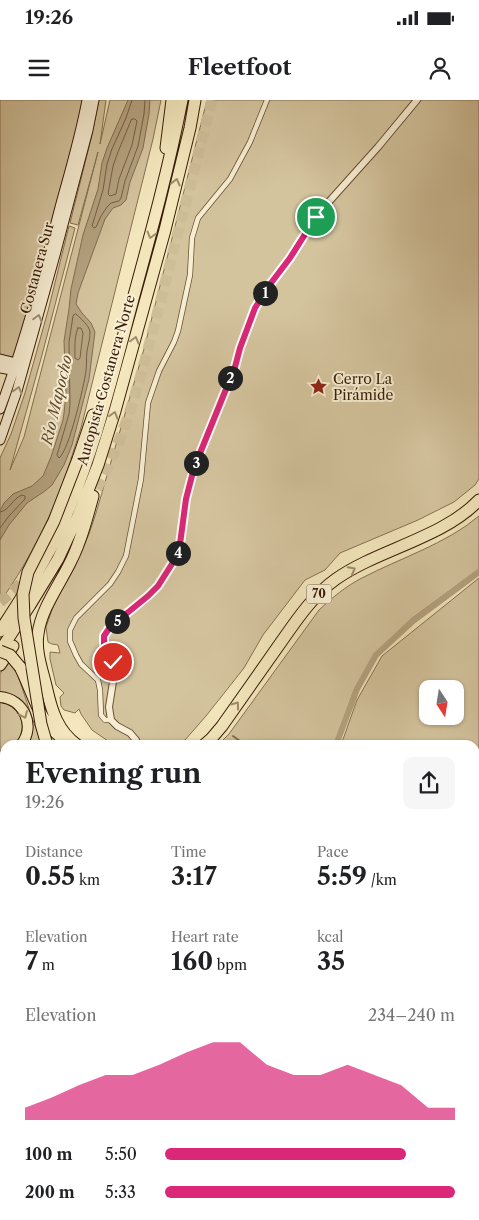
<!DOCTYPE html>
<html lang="en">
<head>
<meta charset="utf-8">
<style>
  body { margin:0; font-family:"Libre Caslon Text",serif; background:#f6f6f6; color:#202124; height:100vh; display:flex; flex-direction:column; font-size:19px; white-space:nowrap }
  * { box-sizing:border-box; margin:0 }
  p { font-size:16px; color:#757577 }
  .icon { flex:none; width:28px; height:28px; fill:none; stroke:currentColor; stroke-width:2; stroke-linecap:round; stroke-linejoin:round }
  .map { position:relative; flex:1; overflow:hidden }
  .panel { position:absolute; left:0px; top:640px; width:480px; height:480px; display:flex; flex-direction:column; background:#fff; border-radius:15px 15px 0 0; box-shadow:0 1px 4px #0004 }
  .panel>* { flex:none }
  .needle { width:32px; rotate:168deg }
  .tools { position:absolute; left:419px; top:580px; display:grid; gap:10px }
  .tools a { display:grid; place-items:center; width:45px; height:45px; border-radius:10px; background:#fff; box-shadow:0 1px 4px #0004; font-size:25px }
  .pin { position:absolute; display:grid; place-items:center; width:42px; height:42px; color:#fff; margin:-21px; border:2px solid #fff; border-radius:50%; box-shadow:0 1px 5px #0007 }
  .km { position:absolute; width:25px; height:25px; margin:-12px; border-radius:50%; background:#222; color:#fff; font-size:14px; line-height:25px; text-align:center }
  .round { display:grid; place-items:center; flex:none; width:52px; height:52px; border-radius:10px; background:#f6f6f6 }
  .summary { display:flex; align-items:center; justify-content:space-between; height:85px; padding:0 25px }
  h1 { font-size:28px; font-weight:700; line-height:38px }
  .figures { display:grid; grid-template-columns:repeat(3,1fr); gap:8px; height:85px; padding:5px 25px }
  .figures div { display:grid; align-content:center }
  .figures b { font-size:25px; font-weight:700 }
  .figures small { font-size:14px; font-weight:400 }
  .figures p { font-size:14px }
  .chart { height:140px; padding:10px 25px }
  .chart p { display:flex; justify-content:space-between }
  .chart svg { width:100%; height:90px; margin-top:5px; fill:#db2777; opacity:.7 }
  ul { padding:0 25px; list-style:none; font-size:16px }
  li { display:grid; grid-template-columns:80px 60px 1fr; align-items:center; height:38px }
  li i { height:12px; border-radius:6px; background:#db2777 }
  .status { display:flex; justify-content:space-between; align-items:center; height:35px; padding:0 25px; background:#fff; direction:ltr }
  .status svg { height:14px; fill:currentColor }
  header { display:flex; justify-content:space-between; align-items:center; height:65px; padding:0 25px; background:#fff; font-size:22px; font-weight:700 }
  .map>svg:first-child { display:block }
  .green { fill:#d4c49e; stroke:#867052; fill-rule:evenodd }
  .water { fill:#b4a27f; stroke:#826c4f }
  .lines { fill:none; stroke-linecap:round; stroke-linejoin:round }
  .shore { stroke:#765f42; stroke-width:1 }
  .stream { stroke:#826c4f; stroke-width:2 }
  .canal { stroke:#b4a27f; stroke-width:6 }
  .motorway-tunnel { stroke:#cebe98; stroke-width:11; stroke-dasharray:11 5.5; stroke-linecap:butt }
  .pedestrian-casing { stroke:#674f34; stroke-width:6 }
  .minor-casing { stroke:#674f34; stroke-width:8 }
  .tertiary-casing { stroke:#674f34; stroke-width:9 }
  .secondary-casing { stroke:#381c06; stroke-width:11 }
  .primary-casing { stroke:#381c06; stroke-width:12 }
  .motorway-casing { stroke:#381c06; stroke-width:13 }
  .pedestrian { stroke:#f8efd4; stroke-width:4.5 }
  .minor { stroke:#f8efd4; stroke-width:6 }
  .tertiary { stroke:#f8efd4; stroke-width:8 }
  .secondary { stroke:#f8efd4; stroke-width:9 }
  .primary { stroke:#f4e7bd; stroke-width:10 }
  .motorway { stroke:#f4e7bd; stroke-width:11 }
  .motorway-bridge-casing { stroke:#381c06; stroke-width:13; stroke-linecap:butt }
  .motorway-bridge { stroke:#f4e7bd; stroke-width:11 }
  .oneway { stroke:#9f8c6b }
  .oneway2 { stroke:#a29077 }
  .route-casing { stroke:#fff; stroke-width:10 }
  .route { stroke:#db2777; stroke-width:6 }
  .labels { text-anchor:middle; stroke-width:4; stroke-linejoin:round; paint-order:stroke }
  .shield { fill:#f8efd4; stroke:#725b44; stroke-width:1 }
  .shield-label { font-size:12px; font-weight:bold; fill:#381c06 }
  .street-label { font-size:14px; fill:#381c06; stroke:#f8efd4 }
  .poi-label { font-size:14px; fill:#381c06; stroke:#f8efd4; text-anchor:start }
  .water-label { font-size:15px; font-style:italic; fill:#634b30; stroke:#f8efd4 }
</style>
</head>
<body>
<div class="status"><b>19:26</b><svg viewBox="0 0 49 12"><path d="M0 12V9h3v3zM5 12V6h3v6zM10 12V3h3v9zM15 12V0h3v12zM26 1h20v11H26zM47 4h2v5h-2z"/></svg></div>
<header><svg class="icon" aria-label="menu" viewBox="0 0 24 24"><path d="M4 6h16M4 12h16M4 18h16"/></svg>Fleetfoot<svg class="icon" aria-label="person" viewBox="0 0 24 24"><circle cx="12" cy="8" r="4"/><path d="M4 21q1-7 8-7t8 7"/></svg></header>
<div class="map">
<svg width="479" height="1120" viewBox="0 0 479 1120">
  <rect width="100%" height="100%" fill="#f4e7bd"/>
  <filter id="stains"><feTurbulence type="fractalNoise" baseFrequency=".004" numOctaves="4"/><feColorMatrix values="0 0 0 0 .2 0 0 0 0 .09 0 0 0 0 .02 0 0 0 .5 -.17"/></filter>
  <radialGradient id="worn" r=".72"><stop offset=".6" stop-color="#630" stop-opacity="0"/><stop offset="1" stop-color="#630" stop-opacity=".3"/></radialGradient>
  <path class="green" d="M0,0H83L74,41L45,154L15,256L12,257L0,256Z
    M99,0H106L100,44L110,0H161L153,39L81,328C74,349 68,370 60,390C45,430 24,468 0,502V358L11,334L25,293L48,211L69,126L75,128L42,255L10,370L24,337L98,52L78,125L70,123L91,39Z
    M207,0H479V379L475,385L454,402L418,420L340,453L325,470L305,480L263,535L244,568L206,616L185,640L175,645H118L108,641L92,630L81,614L79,609L75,613L64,610L61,606L60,597L64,593L56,585L50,559V552L60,553L58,545L52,544L48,542L46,527L53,507L63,487L73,470L89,434L96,413L144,249Z
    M479,416V469L411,519L375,554L355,588L334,645H218L229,634L319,510C332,498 346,486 362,478C400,458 446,444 479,416Z
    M479,478V978L477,976L475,963V645H341L357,600L382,556ZM428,589H455V616H428Z
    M8,562L15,569L18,576L34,623L43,645H25L31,623L0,593V574Z
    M0,602C22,606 29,628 15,645H5V652L0,653Z
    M0,849L5,852V896L0,904Z
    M475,986L479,998V1097L475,1094Z
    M475,1113L479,1120H388L381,1115H475Z
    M17,1115H68L69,1120H15Z
    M208,1115H283L287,1120H208Z"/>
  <path class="water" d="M128,0H150L149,14L143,48L130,82L126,100L121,105L113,108L105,119L78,193L76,204L82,213L91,223L95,232L89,279L72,345L64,365L52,385L45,391L27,403L9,425L0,440V411L4,403L13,394L32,386L43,376L51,357L63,320L64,313L66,294L64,241L69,209L71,189L83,135L98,89L102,63L107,48Z"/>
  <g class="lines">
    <path class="shore" d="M132,0L126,18L112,49L107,64L103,90L92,126L94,128L96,127L101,116L107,107L111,103L119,101L121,98L125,81L138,46L144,14L145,0
      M132,19H135L137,21L132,45L119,79L116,94L110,96L108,94L113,66L118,52Z
      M76,214C81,219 89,225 90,232C90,239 88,245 87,251C86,258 87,264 86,271C84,285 69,351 59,358L57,355L69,314L70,304L69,242L73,216Z
      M78,228H81L83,233L80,258L78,260L75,258C75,248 74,237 78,228Z
      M0,412C9,411 13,398 22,395L25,396V399L9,416L0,428"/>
    <path class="stream" d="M233,636L244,644L251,645
      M475,850L479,849
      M475,872L479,873
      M295,1115L301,1120"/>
    <path class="canal" d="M336,645L357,589L376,555L413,521L479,472
      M475,978L479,993"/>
    <path class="motorway-tunnel" d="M88,403C126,343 142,271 160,203C177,135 195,68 212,0
      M0,502L30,476"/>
    <defs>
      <path id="pedestrian" d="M111,620H105L101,615L100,590L98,580L81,564L76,555L70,541V530L76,518L110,484L118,472L126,456L141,379L148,303L159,271L174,242L178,231L190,175L192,138L198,118L230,79L250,42L267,0"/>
      <path id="minor" d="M138,645L136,640L130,633L117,626L111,620L109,607L115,569L113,562L107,554L104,546V536L110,527L148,497L158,486L177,456L180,444L186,399L193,368L235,267L240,248L255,208L271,183L290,158L316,117L326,105L378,47L417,0"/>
      <path id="tertiary" d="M475,1100L479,1105"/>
      <path id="secondary" d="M0,259L20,264
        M0,268L17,271
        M0,309C24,245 42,178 59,111C69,74 80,38 87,0
        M0,340L17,291L55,155L88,30L94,0
        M0,828L5,831"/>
      <path id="primary" d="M0,597C24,599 36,626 21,645"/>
      <path id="motorway" d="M166,48L172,0
        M78,359L93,315
        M0,531C20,500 41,469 57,436C92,361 112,279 133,199C151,133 169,67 182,0
        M0,551L30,505L58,459L78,416L98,365L115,311L165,130L190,28L195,0
        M0,565L13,546
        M20,567C34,594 38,623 65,640
        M77,645C58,631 52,612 47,590C43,572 35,552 38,534C41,509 60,484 71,461C81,441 87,418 93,396
        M204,645L211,639L222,626C241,599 260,572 279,545C296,521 312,496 336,479C379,449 443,438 479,400
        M0,657L5,658
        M0,666L5,667
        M0,681L5,682
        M0,730L5,720
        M0,787L5,797
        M332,1115L340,1120
        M349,1115L357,1120"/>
    </defs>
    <use href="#pedestrian" class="pedestrian-casing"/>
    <use href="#minor" class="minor-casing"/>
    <use href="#tertiary" class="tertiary-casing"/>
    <use href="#secondary" class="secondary-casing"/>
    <use href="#primary" class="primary-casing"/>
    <use href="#motorway" class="motorway-casing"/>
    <use href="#pedestrian" class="pedestrian"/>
    <use href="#minor" class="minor"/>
    <use href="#tertiary" class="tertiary"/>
    <use href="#secondary" class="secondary"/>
    <use href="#primary" class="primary"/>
    <use href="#motorway" class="motorway"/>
    <defs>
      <path id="motorway-bridge" d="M0,551L10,555L20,567
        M47,645L41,624L24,518L23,494L28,472L54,421L78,359
        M0,692L5,691"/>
    </defs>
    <use href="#motorway-bridge" class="motorway-bridge-casing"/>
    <use href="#motorway-bridge" class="motorway-bridge"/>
  </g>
  <defs><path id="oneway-chevron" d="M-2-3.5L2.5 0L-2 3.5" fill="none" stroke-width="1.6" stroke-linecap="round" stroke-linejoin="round" transform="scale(1.25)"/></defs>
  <g class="oneway">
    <use href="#oneway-chevron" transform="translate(176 82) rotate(-76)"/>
    <use href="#oneway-chevron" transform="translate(151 135) rotate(105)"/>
    <use href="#oneway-chevron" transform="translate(135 240) rotate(-75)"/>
    <use href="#oneway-chevron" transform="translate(114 315) rotate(-73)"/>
    <use href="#oneway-chevron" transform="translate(352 470) rotate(-28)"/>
    <use href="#oneway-chevron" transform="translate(236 605) rotate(-54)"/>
    <use href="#oneway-chevron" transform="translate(24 615) rotate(66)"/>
  </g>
  <g class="oneway2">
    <use href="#oneway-chevron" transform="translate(38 218) rotate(-74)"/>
    <use href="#oneway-chevron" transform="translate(18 290) rotate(-73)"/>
  </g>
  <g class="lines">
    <defs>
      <path id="route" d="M113,562L107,554L104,546V536L110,527L148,496L158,486L177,456L180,444L186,399L194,368L235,267L240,248L255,208L271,183L290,158L316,117"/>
    </defs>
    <use href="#route" class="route-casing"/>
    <use href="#route" class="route"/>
  </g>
  <defs>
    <symbol id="sight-bare" viewBox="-9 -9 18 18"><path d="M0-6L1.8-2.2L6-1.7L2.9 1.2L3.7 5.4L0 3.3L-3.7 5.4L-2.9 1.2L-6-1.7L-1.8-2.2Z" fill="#8f2418" stroke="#f8efd4" stroke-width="2.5" paint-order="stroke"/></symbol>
  </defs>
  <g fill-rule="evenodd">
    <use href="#sight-bare" x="306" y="274" width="25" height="25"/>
  </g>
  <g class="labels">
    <rect class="shield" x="306.5" y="484.5" width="25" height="19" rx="4"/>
    <g class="shield-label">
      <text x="319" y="498">70</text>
    </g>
    <g class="street-label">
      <text transform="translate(37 168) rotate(-75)" y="5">Costanera Sur</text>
      <text transform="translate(106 280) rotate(-74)" y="5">Autopista Costanera Norte</text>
    </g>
    <g class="poi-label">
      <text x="333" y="284">Cerro La<tspan x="333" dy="16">Pirámide</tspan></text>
    </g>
    <g class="water-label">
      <text transform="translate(57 300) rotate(-77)" y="5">Río Mapocho</text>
    </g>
  </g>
  <rect width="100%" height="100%" filter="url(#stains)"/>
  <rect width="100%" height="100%" fill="url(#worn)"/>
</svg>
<div class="tools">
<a><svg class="needle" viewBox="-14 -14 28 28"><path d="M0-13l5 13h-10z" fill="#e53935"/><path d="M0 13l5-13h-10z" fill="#757577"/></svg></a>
</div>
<div class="pin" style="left:316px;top:117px;background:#1e9e55"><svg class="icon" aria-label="arrive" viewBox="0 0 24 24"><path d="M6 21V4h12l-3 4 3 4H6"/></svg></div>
<div class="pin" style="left:113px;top:562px;background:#d93025"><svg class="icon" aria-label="check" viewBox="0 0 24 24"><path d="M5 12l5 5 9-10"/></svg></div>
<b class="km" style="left:265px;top:193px">1</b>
<b class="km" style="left:230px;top:278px">2</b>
<b class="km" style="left:196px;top:363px">3</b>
<b class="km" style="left:178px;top:453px">4</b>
<b class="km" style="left:117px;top:521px">5</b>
<section class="panel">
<div class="summary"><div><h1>Evening run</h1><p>19:26</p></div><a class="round"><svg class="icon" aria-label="share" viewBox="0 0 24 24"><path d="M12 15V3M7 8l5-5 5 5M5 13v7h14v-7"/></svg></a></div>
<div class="figures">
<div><p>Distance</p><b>0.55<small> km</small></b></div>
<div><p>Time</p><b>3:17</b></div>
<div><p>Pace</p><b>5:59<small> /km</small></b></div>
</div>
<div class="figures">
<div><p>Elevation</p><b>7<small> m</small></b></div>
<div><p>Heart rate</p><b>160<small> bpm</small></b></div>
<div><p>kcal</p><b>35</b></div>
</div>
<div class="chart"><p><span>Elevation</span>234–240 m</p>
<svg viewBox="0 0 160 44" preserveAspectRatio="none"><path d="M0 44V38L10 33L20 27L30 22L40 22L50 17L60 11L70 6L80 6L90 17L100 22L110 22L120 17L130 22L140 27L150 38L160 38V44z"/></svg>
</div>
<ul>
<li><b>100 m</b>5:50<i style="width:83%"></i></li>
<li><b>200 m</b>5:33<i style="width:100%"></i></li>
</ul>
</section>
</div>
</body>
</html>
